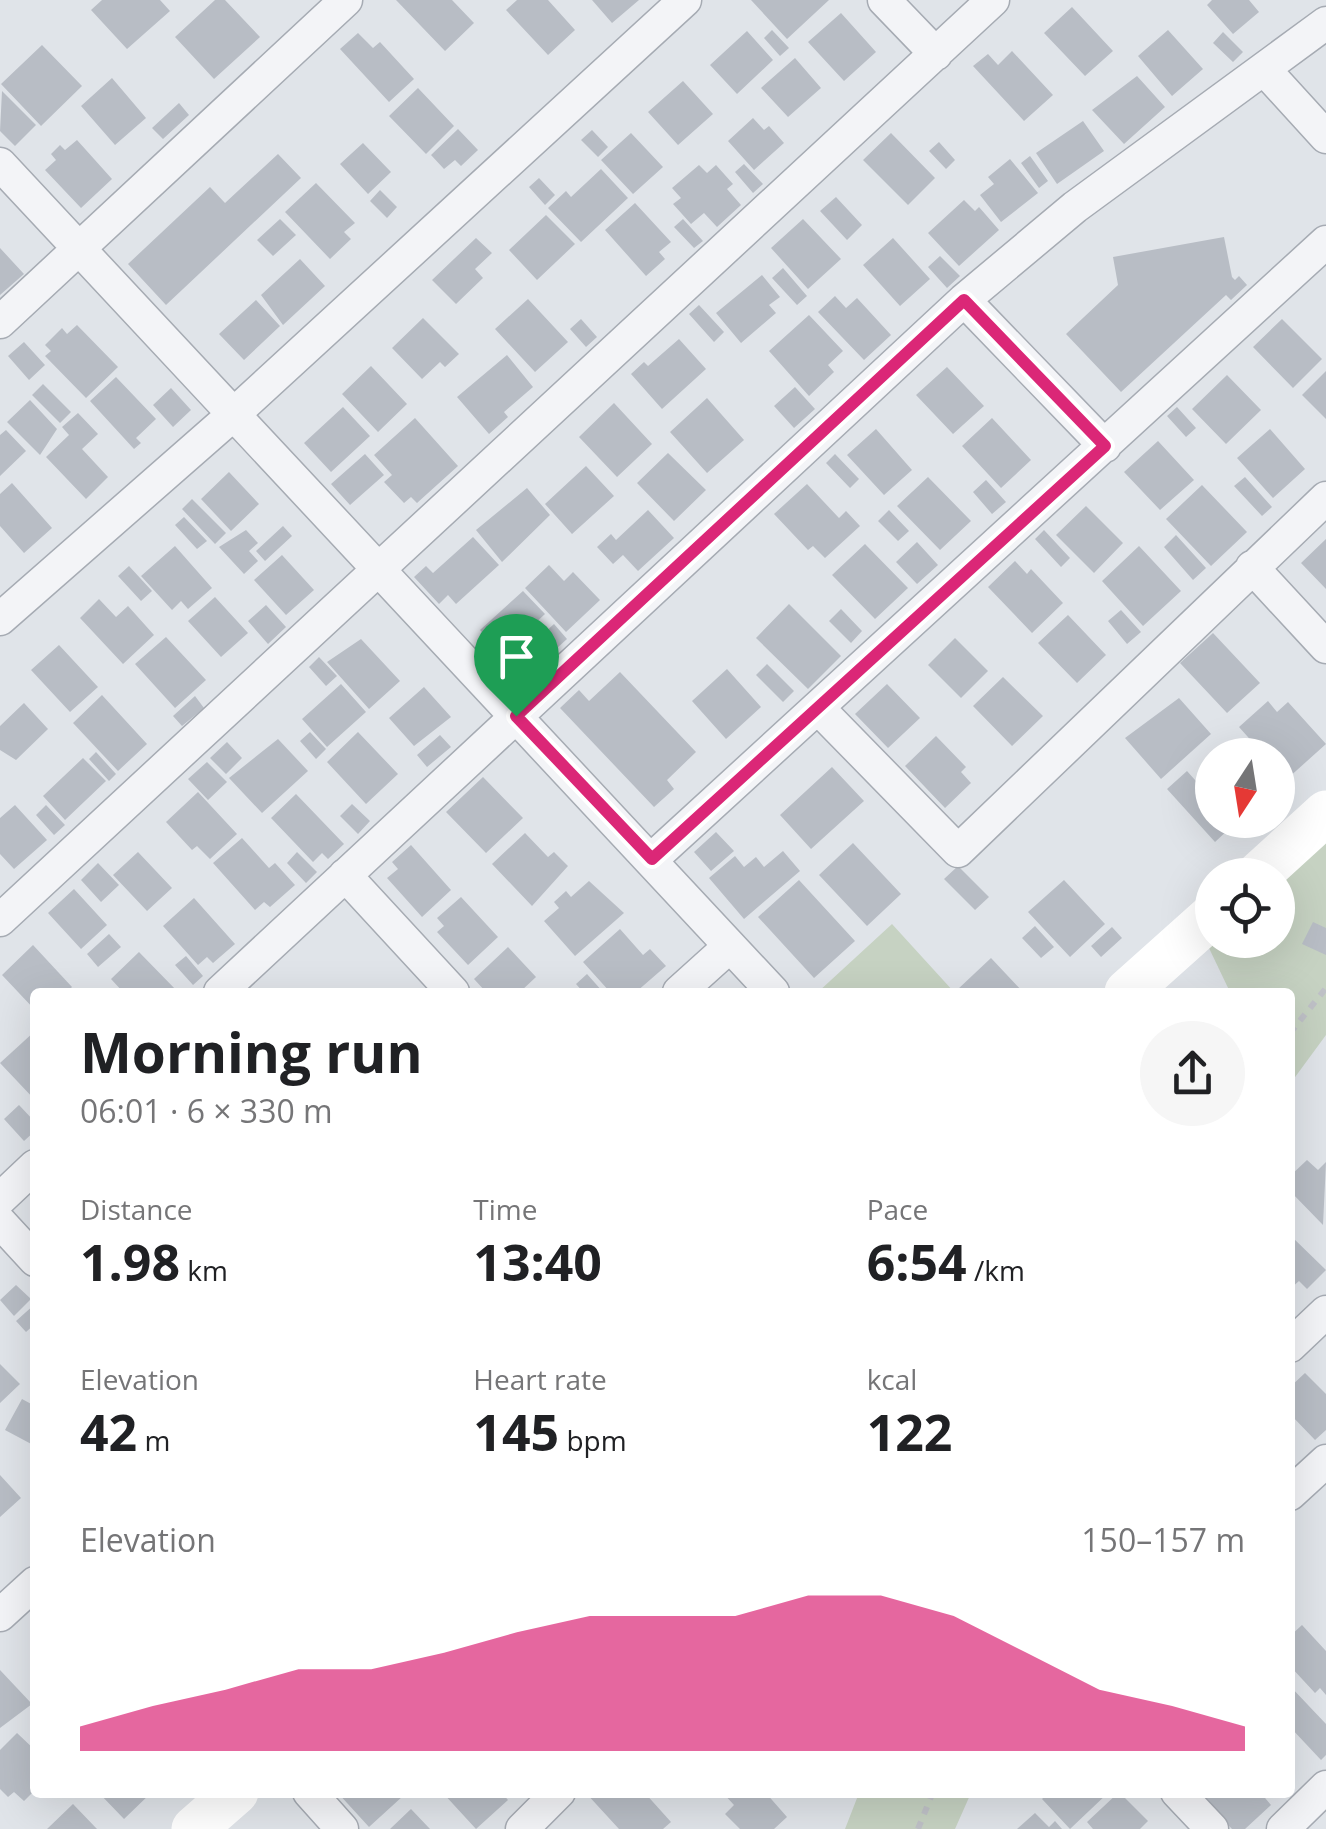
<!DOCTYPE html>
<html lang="en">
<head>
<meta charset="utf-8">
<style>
  body { margin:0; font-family:"Open Sans",sans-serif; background:#f6f6f6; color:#202124; height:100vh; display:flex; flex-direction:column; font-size:38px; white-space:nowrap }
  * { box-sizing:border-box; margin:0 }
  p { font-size:32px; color:#757577 }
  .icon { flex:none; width:55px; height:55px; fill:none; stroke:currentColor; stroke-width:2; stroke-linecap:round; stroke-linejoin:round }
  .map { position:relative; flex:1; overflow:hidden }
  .panel { position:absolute; left:30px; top:988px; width:1265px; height:810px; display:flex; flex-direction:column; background:#fff; border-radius:10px; box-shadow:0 10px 40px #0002 }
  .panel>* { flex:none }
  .needle { width:65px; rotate:192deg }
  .tools { position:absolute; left:1195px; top:738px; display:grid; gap:20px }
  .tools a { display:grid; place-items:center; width:100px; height:100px; border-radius:50%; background:#fff; box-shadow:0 10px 40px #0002; font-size:50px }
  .pin { position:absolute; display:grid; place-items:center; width:85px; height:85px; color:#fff; margin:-102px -42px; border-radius:50% 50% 50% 0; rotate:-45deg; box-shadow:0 0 10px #0007 }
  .pin .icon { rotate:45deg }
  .round { display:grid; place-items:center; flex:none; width:105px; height:105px; border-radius:52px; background:#f6f6f6 }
  .headline { display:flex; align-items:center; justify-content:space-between; height:170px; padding:0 50px }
  h1 { font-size:55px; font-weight:700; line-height:75px }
  .figures { display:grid; grid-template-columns:repeat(3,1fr); gap:15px; height:170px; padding:10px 50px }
  .figures div { display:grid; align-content:center }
  .figures b { font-size:50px; font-weight:700 }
  .figures small { font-size:28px; font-weight:400 }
  .figures p { font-size:28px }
  .chart { height:280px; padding:20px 50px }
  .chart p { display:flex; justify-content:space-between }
  .chart svg { width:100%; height:180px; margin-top:10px; fill:#db2777; opacity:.7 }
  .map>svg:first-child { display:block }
  .green { fill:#c6d2c2 }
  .building { fill:#b8bdc5 }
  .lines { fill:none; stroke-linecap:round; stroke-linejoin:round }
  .street-casing { stroke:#a6abb3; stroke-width:35 }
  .path { stroke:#bfc1c7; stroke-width:6; stroke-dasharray:8 8; stroke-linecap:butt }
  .street { stroke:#f3f4f7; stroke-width:32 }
  .secondary { stroke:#fff; stroke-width:45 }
  .route-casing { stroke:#fff; stroke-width:20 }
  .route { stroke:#db2777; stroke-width:12 }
</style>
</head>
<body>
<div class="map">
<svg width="1326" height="1829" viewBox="0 0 1326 1829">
  <rect width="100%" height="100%" fill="#e0e4e9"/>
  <path class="green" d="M1326,836V1035L1290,1084V992H1230L1208,946L1215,940H1278V881Z
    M892,924L954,992H818Z
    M859,1793V1792L971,1793L955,1829H845Z"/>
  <path class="building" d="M102,0H160L170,11L127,49L91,10Z
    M215,0H225L260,37L214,79L175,37Z
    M396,0H452L474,23L445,51Z
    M517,0H548L575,30L548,55L506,10Z
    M592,0H639L612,23Z
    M751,0H829L787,39Z
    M1212,0H1249L1259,12L1233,34L1207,5Z
    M1072,7L1113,51L1085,76L1044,33Z
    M841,13L876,52L844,81L808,42Z
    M772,30L789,48L780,56L764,38Z
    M1168,30L1203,69L1172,96L1138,56Z
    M747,31L773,60L737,94L710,65Z
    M1223,32L1243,52L1233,62L1213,43Z
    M358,33L373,48L380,42L414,79L389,102L340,49Z
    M42,45L82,86L41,126L1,84Z
    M1012,51L1053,95L1024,121L973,66L988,54L998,65Z
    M795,58L821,88L788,117L761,88Z
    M1137,76L1165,107L1124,144L1092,110Z
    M112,78L146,118L115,145L81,106Z
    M683,81L713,114L678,145L648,112Z
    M418,88L454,126L426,154L389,116Z
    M2,91L36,125L15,146L0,131Z
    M179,103L189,115L163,139L152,128Z
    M753,118L764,130L769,126L784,143L754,170L728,141Z
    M1083,121L1104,151L1057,184L1036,153Z
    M458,129L478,150L461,166L455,160L444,169L431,155Z
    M592,130L608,147L598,157L581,140Z
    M631,133L663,167L633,194L601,160Z
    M891,133L935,178L908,205L863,160Z
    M77,140L112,179L81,208L45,170L56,160L51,154L60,145L65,150Z
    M939,142L955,160L946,169L929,151Z
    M363,143L391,172L368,194L340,164Z
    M278,154L301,178L166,305L128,264L210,187L225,203Z
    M1030,156L1048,181L1039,188L1021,163Z
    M1010,159L1038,193L1001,222L980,195L994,184L988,177Z
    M744,164L763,184L753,193L735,172Z
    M699,165L707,173L716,165L733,184L727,189L741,205L717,227L704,213L691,224L673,204L681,198L672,188Z
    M601,169L628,198L581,242L548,208L566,191L571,197Z
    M539,178L555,195L545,205L529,187Z
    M316,183L355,223L344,232L351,239L330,259L285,212Z
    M380,190L397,207L387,218L370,201Z
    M836,197L862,225L847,240L820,211Z
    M964,200L975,211L979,207L999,230L959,266L928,233Z
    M635,203L671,242L659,252L665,259L646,276L605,230Z
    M546,215L575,244L537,280L509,250Z
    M280,219L296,235L273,256L257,240Z
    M683,219L703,241L694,248L674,227Z
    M803,219L841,259L808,289L771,248Z
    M1224,237L1232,277L1235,280L1239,276L1247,285L1231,300L1226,295L1121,392L1066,334L1118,285L1113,257Z
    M476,238L492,253L475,269L483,278L456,304L432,280Z
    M893,238L930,279L900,306L863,265Z
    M0,248L24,274L0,295Z
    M940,256L960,276L947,288L928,267Z
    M300,259L325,286L283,325L261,295Z
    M783,268L807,296L797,305L772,278Z
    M762,275L780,297L769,305L776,313L741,343L716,313Z
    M835,296L846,308L857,298L891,335L864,360L818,312Z
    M528,299L568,342L535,372L495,329Z
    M256,300L280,326L244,360L219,334Z
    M699,305L724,332L714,342L689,314Z
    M809,315L843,351L828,365L834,372L809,396L769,351Z
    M423,318L459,354L445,367L440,362L422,379L392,348Z
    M581,319L597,337L586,347L570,329Z
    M1282,319L1322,359L1293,388L1253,347Z
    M77,325L118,367L86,398L45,356L51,351L45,345L62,328L67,334Z
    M679,339L706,369L662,409L631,374L644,362L648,366Z
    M24,342L45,365L29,380L8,356Z
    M507,355L533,387L504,412L508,417L489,434L457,397Z
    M371,366L407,404L378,432L342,394Z
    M947,367L984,406L953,434L916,395Z
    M1326,371V419L1302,395Z
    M1227,375L1261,410L1226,444L1192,409Z
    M116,377L156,419L136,438L141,443L134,449L90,401Z
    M43,384L71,412L60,423L32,395Z
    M795,387L815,409L794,428L774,406Z
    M171,388L191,410L173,427L153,405Z
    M707,398L744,440L707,473L670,432Z
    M30,400L57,429L40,455L7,422Z
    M614,403L652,444L617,477L579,437Z
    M343,407L370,436L331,472L304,443Z
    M1177,407L1196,428L1186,437L1167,416Z
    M78,413L98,434L82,449L108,477L86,499L46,457L69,435L62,427Z
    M415,418L458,466L417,503L411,497L404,503L384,482L392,475L374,455Z
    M992,418L1031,460L1001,488L962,446Z
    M876,429L912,470L884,495L847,455Z
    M1270,429L1305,469L1273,498L1237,458Z
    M6,430L26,451L0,476V435Z
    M1158,441L1194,480L1160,510L1124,472Z
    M668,453L706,490L674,521L637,483Z
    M365,454L384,475L350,505L331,484Z
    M835,454L859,479L850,488L826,463Z
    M586,466L614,496L572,534L545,504Z
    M229,472L259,504L231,531L201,499Z
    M928,477L971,521L940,550L897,506Z
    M1245,477L1272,507L1262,516L1234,486Z
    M986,480L1006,502L992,514L973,492Z
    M12,483L52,528L24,553L0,526V494Z
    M807,484L839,518L846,511L860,526L825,558L813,546L808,550L774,514Z
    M1202,485L1247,532L1211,566L1166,519Z
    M527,488L550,515L502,562L476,530Z
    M192,499L226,533L215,544L182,509Z
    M1086,506L1123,543L1094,573L1056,535Z
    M648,510L674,538L638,571L623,555L613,564L597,547L611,534L616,540Z
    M889,510L909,531L898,541L878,521Z
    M184,517L207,541L197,549L175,525Z
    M283,526L292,536L265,561L256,551Z
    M246,530L258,543L249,551L258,561L244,574L219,547Z
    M1044,530L1070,558L1061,567L1035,539Z
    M1176,535L1206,568L1193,580L1164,547Z
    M473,537L499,565L456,604L448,595L439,604L414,577L426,566L433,573Z
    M1326,539V589L1301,563Z
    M917,542L938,565L917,584L896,562Z
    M865,544L908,588L875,619L832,575Z
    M175,546L212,588L188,609L181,601L172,610L141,576Z
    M1139,546L1181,591L1143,626L1102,581Z
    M282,555L314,590L286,615L254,580Z
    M1015,561L1027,574L1031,569L1063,603L1032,633L988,587Z
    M549,565L564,581L573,572L600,600L566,632L525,588Z
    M129,566L152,591L141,601L118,576Z
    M523,591L545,614L502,654L480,630Z
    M215,597L248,633L221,657L188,621Z
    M99,599L116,617L128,606L154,635L123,664L80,618Z
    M789,604L841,656L808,689L756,638Z
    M266,605L286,627L268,644L248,621Z
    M841,609L862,631L851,643L829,621Z
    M1121,610L1141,632L1127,644L1108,621Z
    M1068,615L1106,655L1077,683L1038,643Z
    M554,624L567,639L556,649L543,634Z
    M1213,633L1260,683L1227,713L1180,663Z
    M166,637L206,680L175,708L135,664Z
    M955,638L988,671L961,698L928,665Z
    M361,639L400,681L369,709L327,662Z
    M543,640L553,652L540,664L530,652Z
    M59,645L98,687L70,712L31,670Z
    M319,657L337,676L326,686L309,667Z
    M767,664L794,691L783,702L756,675Z
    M727,669L761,707L726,739L692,701Z
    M620,672L696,752L667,780L674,789L654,807L560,708L579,690L589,701Z
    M1003,677L1043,716L1012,746L973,706Z
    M341,684L366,712L327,747L302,719Z
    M887,684L920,718L888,748L855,714Z
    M424,687L451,717L414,746L389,718Z
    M102,695L147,744L118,771L73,723Z
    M195,696L204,708L182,726L173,716Z
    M1179,698L1211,734L1161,779L1125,738Z
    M1268,701L1277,712L1288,702L1326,744L1287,779L1278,769V755H1264L1239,727Z
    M24,703L48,729L16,760L0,750V726Z
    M310,732L326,749L316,759L300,741Z
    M358,732L398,774L366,804L327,762Z
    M440,735L451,747L427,767L417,755Z
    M936,736L966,767L961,772L971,783L945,808L905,766Z
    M278,739L308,771L262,813L229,778Z
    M227,742L242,758L226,774L210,758Z
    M96,752L116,774L109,781L89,759Z
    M83,758L106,781L65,820L43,796Z
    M207,762L227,782L208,800L188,779Z
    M832,767L864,801L811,849L780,815Z
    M1187,771L1212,799V820H1221L1229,829L1215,842L1167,789Z
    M483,777L523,818L486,853L446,812Z
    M198,792L237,834L210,859L197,846L192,850L166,822Z
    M296,794L344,844L328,859L322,853L313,862L271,818Z
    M352,804L370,821L358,834L340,816Z
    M15,805L47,840L14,869L0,854V818Z
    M46,805L65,825L54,835L36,815Z
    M716,832L734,851L711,871L694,852Z
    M525,833L548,857L554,852L568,866L532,906L492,864Z
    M242,838L269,868L275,863L295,885L270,907L264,902L255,910L213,863Z
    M853,843L901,894L867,926L819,875Z
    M411,845L451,890L422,917L387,878L398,869L392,862Z
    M783,851L800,871L744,919L709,878L735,856L744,867L756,857L764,867Z
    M138,852L172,888L147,911L113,875Z
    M297,852L317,872L306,883L287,863Z
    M98,863L119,885L101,902L81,880Z
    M958,866L989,897L975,910L944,879Z
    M799,880L855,941L814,978L758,917Z
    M1064,880L1105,924L1070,957L1028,912Z
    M589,881L624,913L575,956L544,921L559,908L554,902L566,891L571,897Z
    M74,889L107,925L81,949L48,913Z
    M461,897L498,937L468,965L437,932L444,926L437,918Z
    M194,898L235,944L213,963L207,957L198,965L163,926Z
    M1313,922L1326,928V955L1302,944Z
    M1035,926L1054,947L1041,958L1022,938Z
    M1112,927L1122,938L1101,957L1091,946Z
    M620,929L643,955L650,949L666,966L636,992H610L583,962Z
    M109,934L121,947L98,967L87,954Z
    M33,945L72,987L67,992H35V1010L2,975Z
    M508,947L536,977L520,992H486L474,979Z
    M139,952L178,992H123L111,979Z
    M186,956L203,976L193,985L175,965Z
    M991,958L1023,992H960L957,990Z
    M587,974L603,992H583L576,984Z
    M35,1031V1100L0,1063Z
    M19,1105L35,1122V1131L24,1141L4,1119Z
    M1307,1160L1318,1170L1326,1162L1323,1225L1290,1191V1176Z
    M1290,1235L1326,1270L1307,1289L1299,1281L1290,1289Z
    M16,1285L31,1299L14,1316L0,1300Z
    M35,1304V1324L26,1332L16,1321Z
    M0,1364L20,1384L0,1403Z
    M1305,1373L1326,1394V1430L1315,1440L1290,1414V1387Z
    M22,1399L35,1406V1446L5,1430Z
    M0,1475L21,1498L0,1517Z
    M1302,1625L1326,1651V1695L1320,1688L1315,1693L1290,1666V1636Z
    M0,1670L32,1704L0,1728Z
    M1290,1686L1326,1724V1755L1321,1760L1290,1727Z
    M17,1733L35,1750V1790L24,1801L14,1792L8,1797L0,1789V1750Z
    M98,1792H152L124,1819Z
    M337,1792H399L403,1796L369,1827Z
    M442,1792H501L508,1800L476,1829Z
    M585,1792H644L671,1822L663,1829H619Z
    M722,1792H765L787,1817L774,1829H740L725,1814L734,1805Z
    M1049,1792H1109L1070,1829L1042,1799Z
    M1119,1792L1148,1821L1140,1829H1093L1087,1822Z
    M1211,1792H1260L1271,1805L1245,1829H1232L1204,1799Z
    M73,1804L97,1829H47Z
    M411,1809L430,1829H390Z
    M1035,1813L1049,1827L1055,1821L1062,1829H1017Z"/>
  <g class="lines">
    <defs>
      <path id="street" d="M884,0L936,54
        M1264,69L1326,137
        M0,164L773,992
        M964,300L1105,446
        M0,322L346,0
        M1252,567L1326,647
        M0,619L235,413L685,0
        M820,710L958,851L1326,498
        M652,859L1326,242
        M345,875L453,992
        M0,920L993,0
        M220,992L964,300L1075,207L1326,23
        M679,992L730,946
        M0,1199L35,1166
        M0,1222L35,1260
        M1290,1346L1326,1312
        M1290,1494L1326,1461
        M0,1615L35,1583
        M309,1792L342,1829
        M1177,1792L1212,1829
        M522,1829L559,1792
        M1283,1829L1326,1787"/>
    </defs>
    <use href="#street" class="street-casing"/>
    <path class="path" d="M1290,1033L1326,988
      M918,1829L933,1792"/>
    <use href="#street" class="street"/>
    <path class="secondary" d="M1258,875L1326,813
      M1127,992L1212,916
      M194,1829L236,1792"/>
  </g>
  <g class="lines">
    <defs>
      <path id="route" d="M964,300L1105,446L652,859L516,716Z"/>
    </defs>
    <use href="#route" class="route-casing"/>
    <use href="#route" class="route"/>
  </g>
</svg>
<div class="tools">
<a><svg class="needle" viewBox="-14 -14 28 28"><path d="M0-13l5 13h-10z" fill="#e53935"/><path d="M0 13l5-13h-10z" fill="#757577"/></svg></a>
<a><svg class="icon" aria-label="locate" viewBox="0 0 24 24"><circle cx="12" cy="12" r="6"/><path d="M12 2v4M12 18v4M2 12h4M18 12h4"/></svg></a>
</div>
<div class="pin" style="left:516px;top:716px;background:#1e9e55"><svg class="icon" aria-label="arrive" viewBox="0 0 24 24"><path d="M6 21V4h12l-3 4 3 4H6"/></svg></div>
<section class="panel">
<div class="headline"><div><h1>Morning run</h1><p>06:01 · 6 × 330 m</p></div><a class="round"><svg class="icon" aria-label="share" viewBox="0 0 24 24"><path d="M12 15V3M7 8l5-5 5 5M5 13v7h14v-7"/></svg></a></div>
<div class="figures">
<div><p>Distance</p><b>1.98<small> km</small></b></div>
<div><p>Time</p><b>13:40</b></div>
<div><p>Pace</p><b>6:54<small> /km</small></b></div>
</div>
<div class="figures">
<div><p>Elevation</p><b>42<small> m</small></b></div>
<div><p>Heart rate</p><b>145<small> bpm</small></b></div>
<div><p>kcal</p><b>122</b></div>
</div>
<div class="chart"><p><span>Elevation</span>150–157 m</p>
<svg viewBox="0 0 160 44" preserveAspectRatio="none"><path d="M0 44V38L10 33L20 29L30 24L40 24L50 20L60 15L70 11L80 11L90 11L100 6L110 6L120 11L130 20L140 29L150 33L160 38V44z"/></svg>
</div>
</section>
</div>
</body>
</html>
